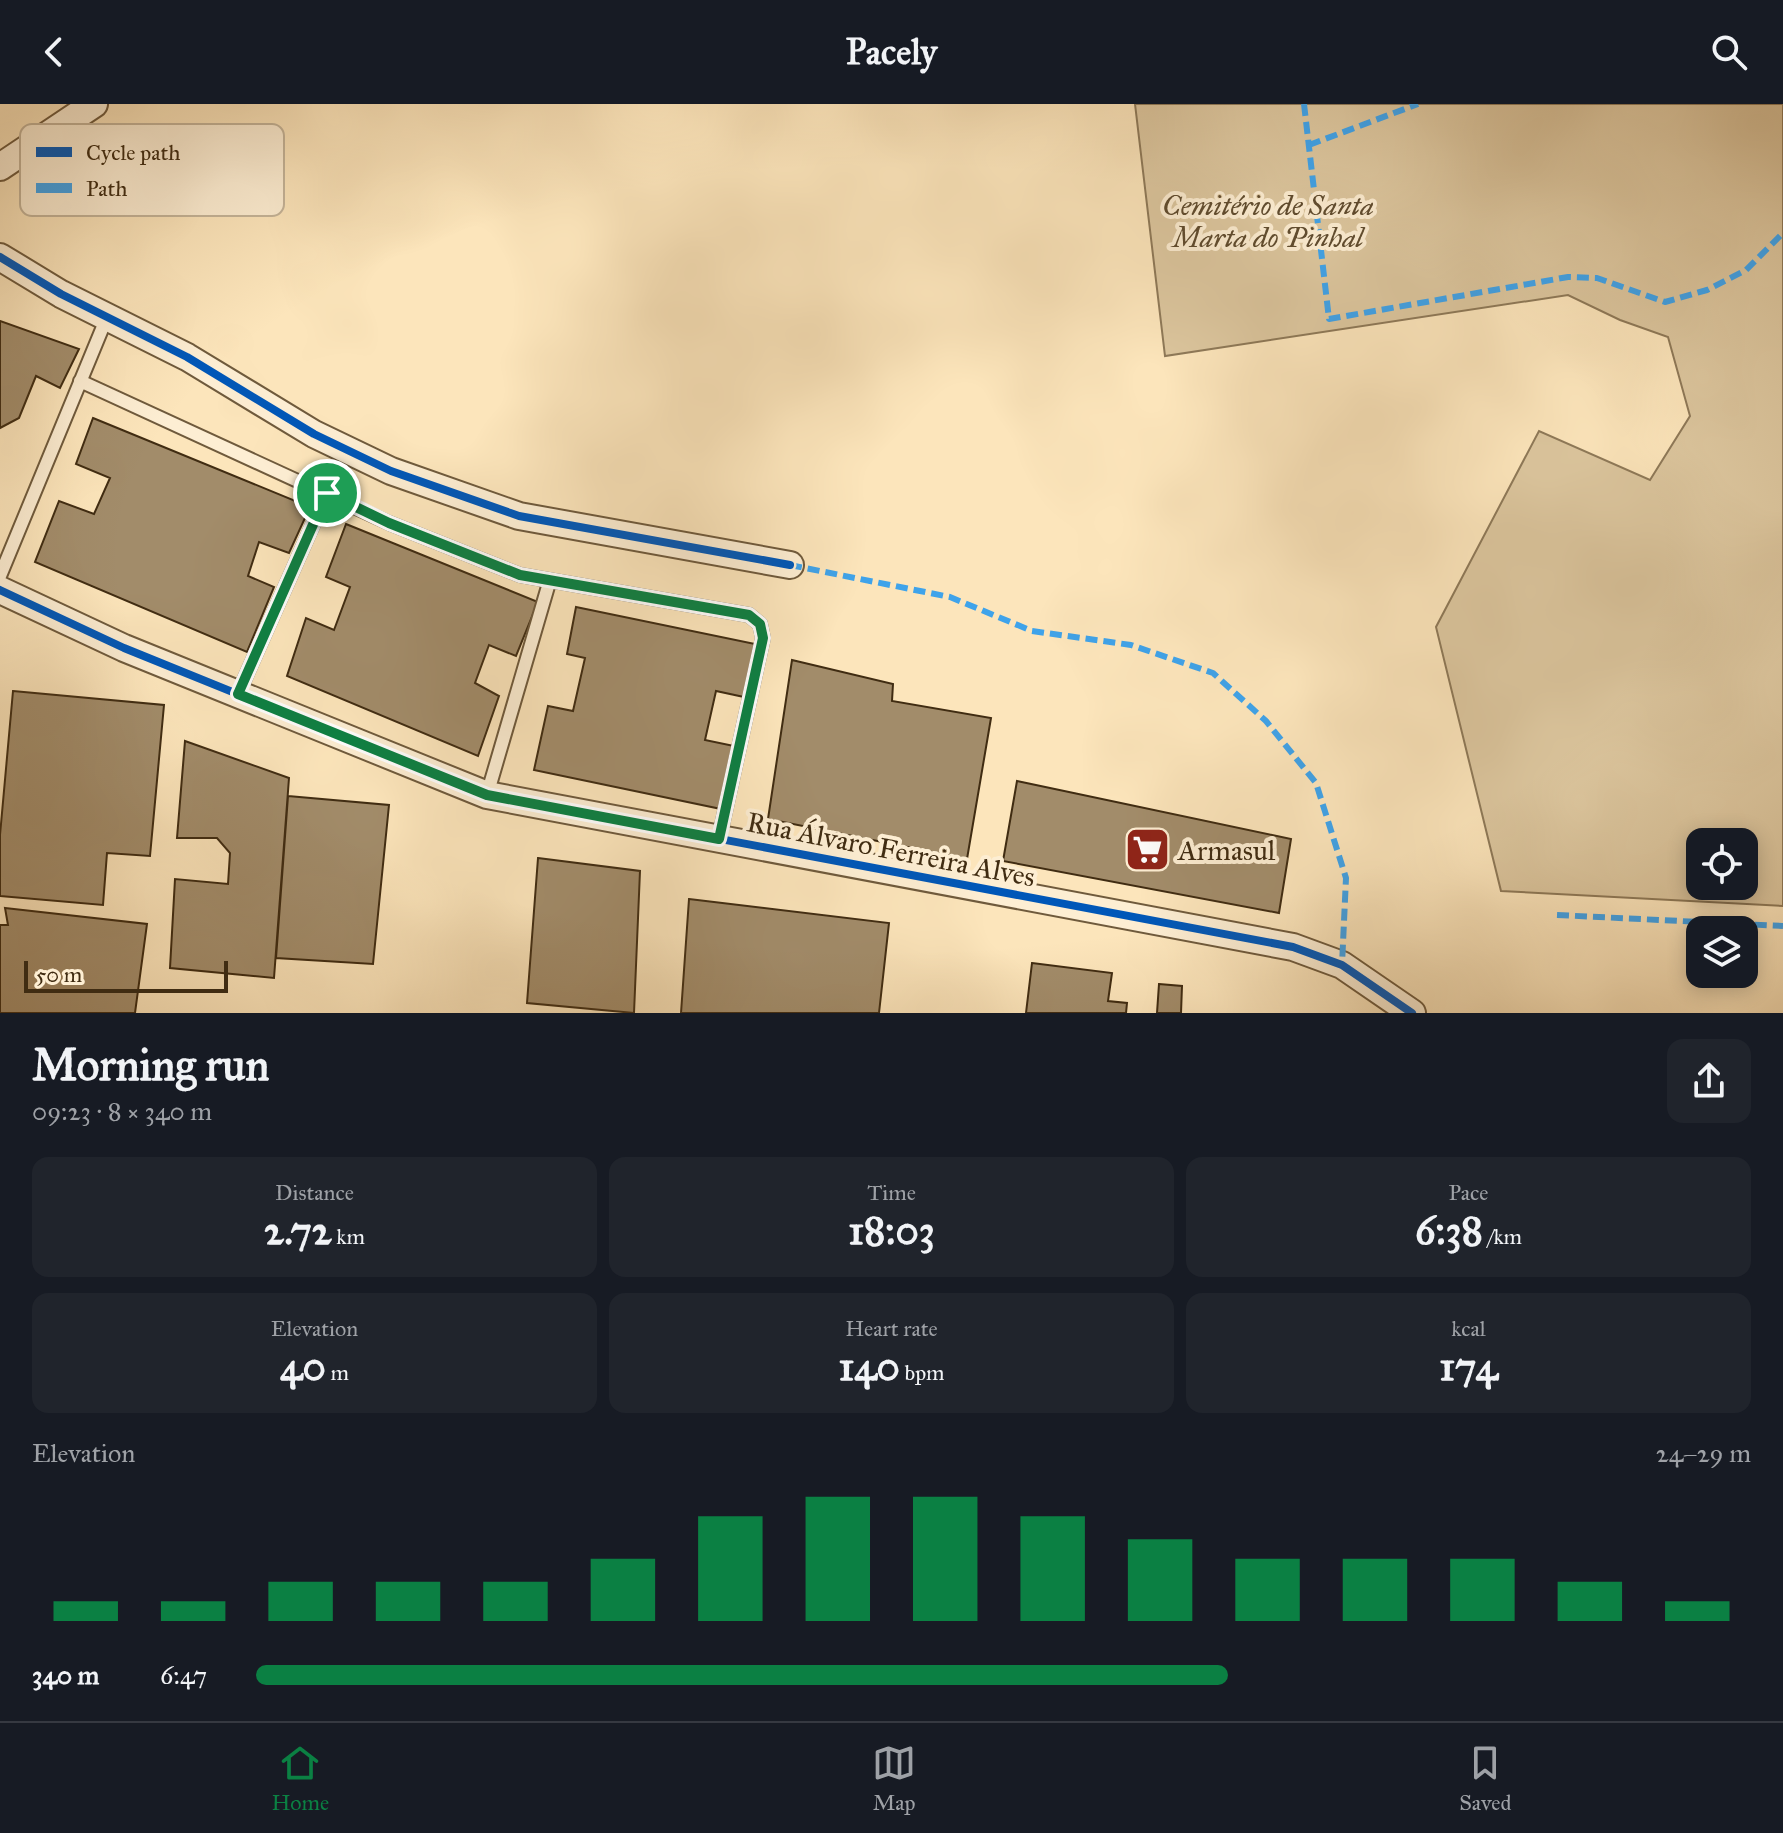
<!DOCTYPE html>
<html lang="en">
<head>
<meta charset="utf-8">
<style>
  body { margin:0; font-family:"IM FELL Great Primer",serif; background:#20242c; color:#f1f3f6; height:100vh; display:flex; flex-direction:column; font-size:30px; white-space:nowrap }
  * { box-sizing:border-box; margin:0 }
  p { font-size:26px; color:#9ea1a6 }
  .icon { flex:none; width:44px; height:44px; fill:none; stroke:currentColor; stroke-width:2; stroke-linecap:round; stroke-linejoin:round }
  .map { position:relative; height:909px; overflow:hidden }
  .drawer { display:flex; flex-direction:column; background:#171b24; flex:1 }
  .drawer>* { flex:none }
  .buttons { position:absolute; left:1686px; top:724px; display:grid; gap:16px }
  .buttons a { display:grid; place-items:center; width:72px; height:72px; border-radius:16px; background:#171b24; box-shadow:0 4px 20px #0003; font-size:40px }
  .scale { position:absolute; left:24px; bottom:20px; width:204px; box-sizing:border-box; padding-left:8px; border:4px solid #402c12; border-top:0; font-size:22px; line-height:28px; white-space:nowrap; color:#402c12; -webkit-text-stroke:6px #fdeed3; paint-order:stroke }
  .pin { position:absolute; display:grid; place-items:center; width:68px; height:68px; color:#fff; margin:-34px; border:4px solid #fff; border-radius:50%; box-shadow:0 2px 8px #0007 }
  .round { display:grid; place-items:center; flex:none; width:84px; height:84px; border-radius:16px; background:#20242c }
  .head { display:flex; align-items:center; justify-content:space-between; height:136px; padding:0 32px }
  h1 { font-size:44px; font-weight:700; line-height:60px }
  .metrics { display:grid; grid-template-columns:repeat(3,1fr); gap:12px; height:136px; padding:8px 32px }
  .metrics div { display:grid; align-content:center; border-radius:16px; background:#20242c; text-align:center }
  .metrics b { font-size:40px; font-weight:700 }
  .metrics small { font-size:22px; font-weight:400 }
  .metrics p { font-size:22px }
  .chart { height:224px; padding:16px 32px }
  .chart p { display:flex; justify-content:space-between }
  .chart svg { width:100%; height:144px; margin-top:8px; stroke:#0b8043; stroke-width:6 }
  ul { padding:0 32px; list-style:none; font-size:26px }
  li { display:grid; grid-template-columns:128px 96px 1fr; align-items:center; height:60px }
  li i { height:20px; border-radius:10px; background:#0b8043 }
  header { display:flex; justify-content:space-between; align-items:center; height:104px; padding:0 32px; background:#171b24; font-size:36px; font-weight:700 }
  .tab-bar { display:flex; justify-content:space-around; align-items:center; height:112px; border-top:2px solid #363941; background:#171b24; font-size:22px; color:#9ea1a6 }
  .tab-bar a { display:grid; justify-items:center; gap:4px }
  .tab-bar .on { color:#0b8043 }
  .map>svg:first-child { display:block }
  .green { fill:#dcc69e; stroke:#8e7958; stroke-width:2; fill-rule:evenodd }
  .building { fill:#a28c6a; stroke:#402c12; stroke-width:2 }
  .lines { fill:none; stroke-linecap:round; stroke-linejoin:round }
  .lane-casing { stroke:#6f5a3c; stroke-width:16 }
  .street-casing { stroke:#6f5a3c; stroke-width:30 }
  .lane { stroke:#fdeed3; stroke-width:12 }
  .street { stroke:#fdeed3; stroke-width:26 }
  .quiet { stroke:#3fa3ea; stroke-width:6; stroke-dasharray:12 6; stroke-linecap:butt }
  .cycleway-casing { stroke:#fdeed3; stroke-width:13 }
  .cycleway { stroke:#0057b8; stroke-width:8 }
  .route-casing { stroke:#fff; stroke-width:16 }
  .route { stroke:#0b8043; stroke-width:10 }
  .labels { text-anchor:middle; stroke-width:8; stroke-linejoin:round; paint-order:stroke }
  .park-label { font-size:28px; font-style:italic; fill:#5f4b2e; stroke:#fdeed3 }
  .street-label { font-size:28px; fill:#402c12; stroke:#fdeed3 }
  .poi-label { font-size:28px; fill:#402c12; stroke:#fdeed3; text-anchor:start }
  .key { fill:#fdeed3; stroke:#c4b499; stroke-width:2 }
  .key-label { font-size:22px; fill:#402c12 }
</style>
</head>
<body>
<header><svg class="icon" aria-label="back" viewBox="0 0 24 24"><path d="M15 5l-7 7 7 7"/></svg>Pacely<svg class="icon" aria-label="search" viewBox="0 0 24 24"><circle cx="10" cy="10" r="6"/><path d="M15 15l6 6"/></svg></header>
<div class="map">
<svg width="1783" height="909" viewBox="0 0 1783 909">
  <rect width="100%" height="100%" fill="#fce5bb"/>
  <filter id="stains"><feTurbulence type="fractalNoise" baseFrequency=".0025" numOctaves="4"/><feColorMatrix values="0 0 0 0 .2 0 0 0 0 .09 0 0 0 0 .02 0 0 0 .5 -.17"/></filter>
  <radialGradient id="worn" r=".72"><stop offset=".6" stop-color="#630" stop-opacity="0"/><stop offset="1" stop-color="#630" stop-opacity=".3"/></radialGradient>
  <path class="green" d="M1135,0H1783V802L1501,787L1436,523L1539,327L1650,376L1690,312L1668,233L1620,216L1568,191L1165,252ZM1700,738H1744V782H1700Z"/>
  <path class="building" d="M0,217L79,245L60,284L36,272L19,314L0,324Z
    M93,314L310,403L289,449L259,438L248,472L274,483L247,548L35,458L59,397L94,410L110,374L76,360Z
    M346,420L538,498L516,552L489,541L475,579L499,592L478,652L287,572L306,514L334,526L350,483L326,473Z
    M576,503L755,540L744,593L716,587L705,636L734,642L721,705L534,666L548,602L573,607L585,554L567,550Z
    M792,556L893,580L892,597L991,614L967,755L768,715Z
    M13,587L164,601L150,752L107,749L103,801L0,792V731Z
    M185,637L289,674L274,874L170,864L175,775L228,780L230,749L217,734H177Z
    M1017,677L1291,735L1279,809L1003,757Z
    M288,692L389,701L373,860L276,854Z
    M538,754L640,767L634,909L527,899Z
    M689,795L889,819L879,909H681Z
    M5,804L147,820L135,909H0V821H8Z
    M1032,859L1112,869L1108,897L1127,899L1126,909H1026Z
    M1159,880L1182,882L1181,909H1157Z"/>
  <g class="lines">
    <defs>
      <path id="lane" d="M80,277L389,419L520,471L749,511L760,520L763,534L719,735
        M0,472L107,213
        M238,590L327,389
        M487,691L549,479"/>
      <path id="street" d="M0,63L94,0
        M0,153L61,190L187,253L314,330L391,367L519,412L790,461
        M0,486L124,544L487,691L1293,843L1342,861L1412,909"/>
    </defs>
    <use href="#lane" class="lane-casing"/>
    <use href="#street" class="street-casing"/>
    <use href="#lane" class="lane"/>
    <use href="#street" class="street"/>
    <path class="quiet" d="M1304,0L1329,215L1568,173L1597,174L1665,198L1707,186L1746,166L1783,129
      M1309,41L1418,0
      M790,461L950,493L1032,527L1131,541L1213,569L1266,617L1316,679L1346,774L1342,861
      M1557,811L1783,822"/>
    <defs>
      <path id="cycleway" d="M0,153L61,190L187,253L314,330L391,367L519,412L790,461
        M0,486L124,544L487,691L1293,843L1342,861L1412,909"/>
    </defs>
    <use href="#cycleway" class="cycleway-casing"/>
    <use href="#cycleway" class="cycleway"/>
  </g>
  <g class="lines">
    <defs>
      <path id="route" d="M327,389L389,419L520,471L749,511L760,520L763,534L719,735L487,691L238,590Z"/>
    </defs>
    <use href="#route" class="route-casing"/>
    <use href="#route" class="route"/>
  </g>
  <defs>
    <symbol id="supermarket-square" viewBox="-11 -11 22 22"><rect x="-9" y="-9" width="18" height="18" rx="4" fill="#8f2418" stroke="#fdeed3"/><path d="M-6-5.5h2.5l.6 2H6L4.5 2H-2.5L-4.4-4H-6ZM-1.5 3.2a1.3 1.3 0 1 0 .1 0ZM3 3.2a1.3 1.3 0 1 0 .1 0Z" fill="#fff"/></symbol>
  </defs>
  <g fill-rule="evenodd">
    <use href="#supermarket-square" x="1122" y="720" width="51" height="51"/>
  </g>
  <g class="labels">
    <g class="park-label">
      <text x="1268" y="111">Cemitério de Santa<tspan x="1268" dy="32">Marta do Pinhal</tspan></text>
    </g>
    <g class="street-label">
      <text transform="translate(891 745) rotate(11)" y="10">Rua Álvaro Ferreira Alves</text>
    </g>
    <g class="poi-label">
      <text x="1178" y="756">Armasul</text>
    </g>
  </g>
  <rect x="20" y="20" width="264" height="92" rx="12" class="key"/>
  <rect x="36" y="43" width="36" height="10" fill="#0057b8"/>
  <rect x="36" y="79" width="36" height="10" fill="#3fa3ea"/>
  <g class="key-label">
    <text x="86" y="56">Cycle path</text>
    <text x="86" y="92">Path</text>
  </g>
  <rect width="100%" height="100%" filter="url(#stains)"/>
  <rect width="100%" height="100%" fill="url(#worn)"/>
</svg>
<div class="buttons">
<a><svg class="icon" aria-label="locate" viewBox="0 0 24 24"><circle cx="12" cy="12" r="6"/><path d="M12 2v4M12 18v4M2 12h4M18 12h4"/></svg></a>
<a><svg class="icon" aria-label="layers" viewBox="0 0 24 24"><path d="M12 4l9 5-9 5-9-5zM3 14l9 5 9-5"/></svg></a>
</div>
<div class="scale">50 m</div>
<div class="pin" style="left:327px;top:389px;background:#1e9e55"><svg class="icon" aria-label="arrive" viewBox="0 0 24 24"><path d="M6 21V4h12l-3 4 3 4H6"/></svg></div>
</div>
<section class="drawer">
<div class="head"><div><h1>Morning run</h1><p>09:23 · 8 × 340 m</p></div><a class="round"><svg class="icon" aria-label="share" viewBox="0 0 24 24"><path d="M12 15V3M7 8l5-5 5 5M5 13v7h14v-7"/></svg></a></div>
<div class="metrics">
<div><p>Distance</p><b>2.72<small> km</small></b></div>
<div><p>Time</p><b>18:03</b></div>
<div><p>Pace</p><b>6:38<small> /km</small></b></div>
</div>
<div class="metrics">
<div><p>Elevation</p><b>40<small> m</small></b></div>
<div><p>Heart rate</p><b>140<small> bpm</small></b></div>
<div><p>kcal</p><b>174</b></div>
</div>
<div class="chart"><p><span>Elevation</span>24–29 m</p>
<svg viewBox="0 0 160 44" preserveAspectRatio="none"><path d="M5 44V38M15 44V38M25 44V32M35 44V32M45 44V32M55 44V25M65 44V12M75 44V6M85 44V6M95 44V12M105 44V19M115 44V25M125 44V25M135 44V25M145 44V32M155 44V38"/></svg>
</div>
<ul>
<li><b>340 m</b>6:47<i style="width:65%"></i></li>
</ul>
</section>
<nav class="tab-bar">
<a class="on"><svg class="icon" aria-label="home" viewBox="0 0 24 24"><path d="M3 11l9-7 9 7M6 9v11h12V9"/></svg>Home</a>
<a><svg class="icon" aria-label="map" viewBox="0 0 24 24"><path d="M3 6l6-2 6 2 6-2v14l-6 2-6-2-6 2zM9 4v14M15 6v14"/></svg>Map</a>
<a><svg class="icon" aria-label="saved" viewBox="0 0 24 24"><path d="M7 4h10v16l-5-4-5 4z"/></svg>Saved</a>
</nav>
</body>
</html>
